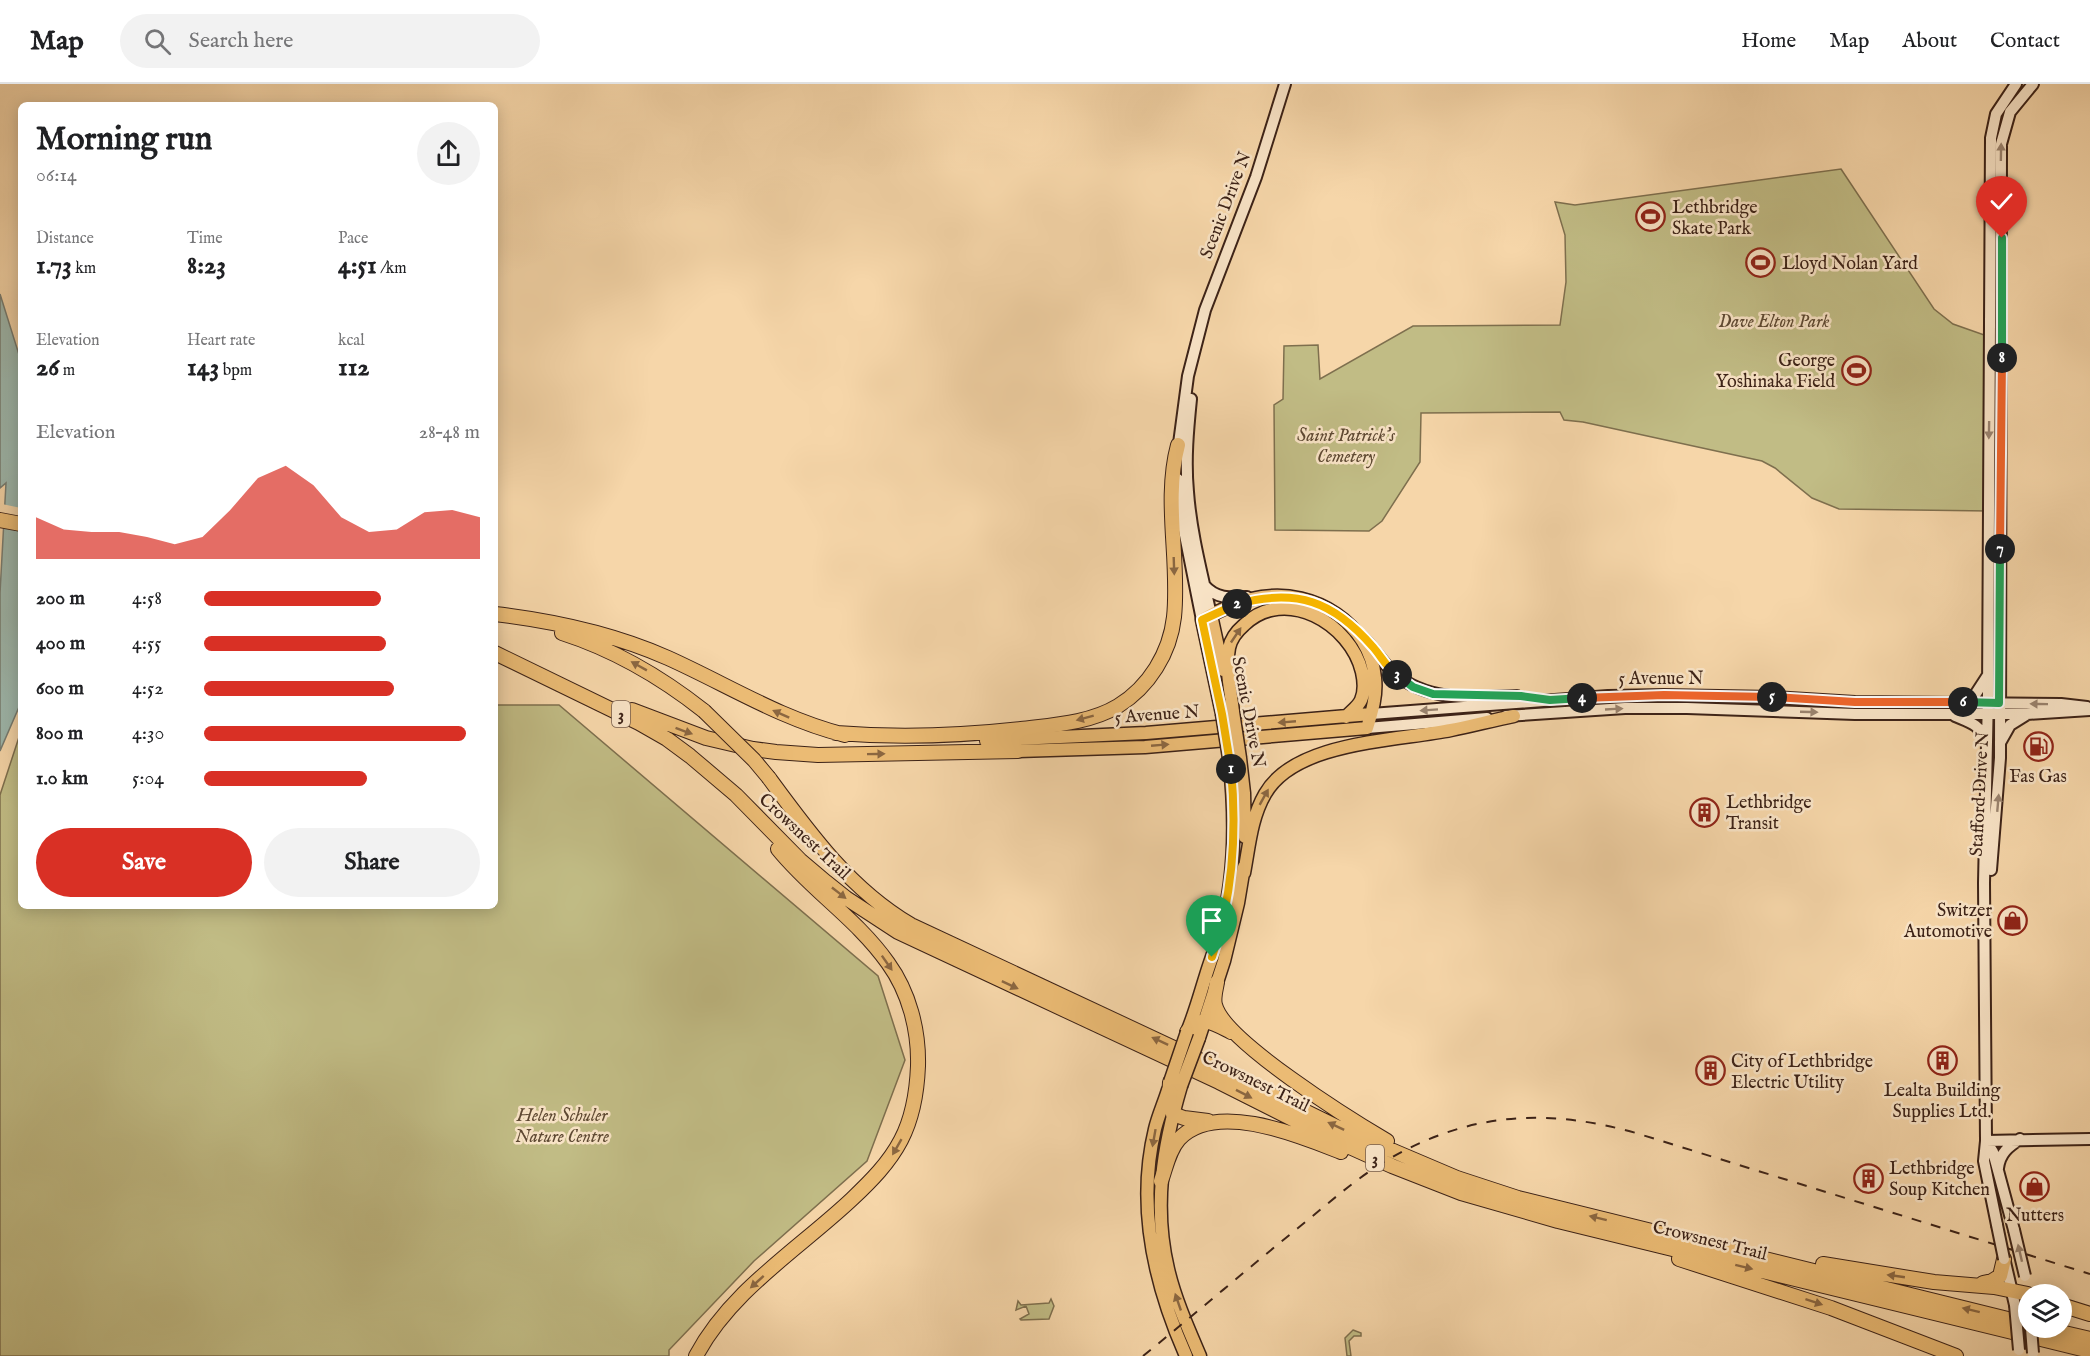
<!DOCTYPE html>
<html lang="en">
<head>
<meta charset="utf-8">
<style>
  body { margin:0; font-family:"IM FELL English",serif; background:#f2f2f2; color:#202124; height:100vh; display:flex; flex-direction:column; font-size:22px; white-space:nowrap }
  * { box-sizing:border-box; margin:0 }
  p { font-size:20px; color:#757577 }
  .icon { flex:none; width:33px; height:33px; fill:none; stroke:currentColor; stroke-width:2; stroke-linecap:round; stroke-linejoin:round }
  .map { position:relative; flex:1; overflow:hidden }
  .drawer { position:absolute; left:18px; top:18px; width:480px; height:807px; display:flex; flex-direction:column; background:#fff; border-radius:9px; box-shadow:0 3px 15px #0003 }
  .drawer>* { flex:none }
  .controls { position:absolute; left:2018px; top:1200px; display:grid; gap:12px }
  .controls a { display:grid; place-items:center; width:54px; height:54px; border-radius:50%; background:#fff; box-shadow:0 3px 15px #0003; font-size:30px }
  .pin { position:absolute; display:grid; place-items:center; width:51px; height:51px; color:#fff; margin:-62px -26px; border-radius:50% 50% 50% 0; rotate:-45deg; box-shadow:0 0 6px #0007 }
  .pin .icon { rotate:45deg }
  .km { position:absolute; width:30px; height:30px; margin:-15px; border-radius:50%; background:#222; color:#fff; font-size:16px; line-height:30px; text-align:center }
  .round { display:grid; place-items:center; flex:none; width:63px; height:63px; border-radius:32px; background:#f2f2f2 }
  .overview { display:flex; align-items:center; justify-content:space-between; height:102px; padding:0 18px }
  h1 { font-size:33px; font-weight:700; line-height:45px }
  .metrics { display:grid; grid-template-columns:repeat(3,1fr); gap:9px; height:102px; padding:6px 18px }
  .metrics div { display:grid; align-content:center }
  .metrics b { font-size:26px; font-weight:700 }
  .metrics small { font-size:16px; font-weight:400 }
  .metrics p { font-size:16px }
  .chart { height:168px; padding:12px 18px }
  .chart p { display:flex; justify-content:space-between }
  .chart svg { width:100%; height:108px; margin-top:6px; fill:#d93025; opacity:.7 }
  .primary-button { display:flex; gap:12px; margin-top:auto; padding:12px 18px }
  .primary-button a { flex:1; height:69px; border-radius:36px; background:#d93025; color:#fff; font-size:24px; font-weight:700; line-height:69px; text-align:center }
  .primary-button a+a { background:#f2f2f2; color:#202124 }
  ul { padding:0 18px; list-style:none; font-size:20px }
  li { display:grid; grid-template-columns:96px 72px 1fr; align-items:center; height:45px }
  li i { height:15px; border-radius:8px; background:#d93025 }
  header { display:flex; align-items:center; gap:36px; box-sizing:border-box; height:84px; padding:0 30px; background:#fff; border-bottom:2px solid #e0e0e0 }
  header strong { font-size:28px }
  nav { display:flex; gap:33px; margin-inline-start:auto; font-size:21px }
  .search { width:420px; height:54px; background:#f2f2f2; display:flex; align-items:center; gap:15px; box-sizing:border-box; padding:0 21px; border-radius:33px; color:#757577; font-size:22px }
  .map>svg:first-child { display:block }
  .green { fill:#c1bc85; stroke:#7e6f4e; stroke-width:1.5 }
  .water { fill:#9db8ae; stroke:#767c72; stroke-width:1.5 }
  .pier { fill:#f6d6a9 }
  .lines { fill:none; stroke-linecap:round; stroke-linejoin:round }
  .secondary-casing { stroke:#3c2217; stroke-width:14 }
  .primary-casing { stroke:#3c2217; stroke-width:15 }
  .highway-casing { stroke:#3c2217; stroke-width:16 }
  .secondary { stroke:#f9e4c7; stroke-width:10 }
  .primary { stroke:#ebbb74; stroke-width:12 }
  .highway { stroke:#ebbb74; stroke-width:14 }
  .rail { stroke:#3c2217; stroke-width:2; stroke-dasharray:10 10; stroke-linecap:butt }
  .secondary-bridge-casing { stroke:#3c2217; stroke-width:14; stroke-linecap:butt }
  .primary-bridge-casing { stroke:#3c2217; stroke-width:15; stroke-linecap:butt }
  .highway-bridge-casing { stroke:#3c2217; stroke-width:16; stroke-linecap:butt }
  .secondary-bridge { stroke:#f9e4c7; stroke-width:10 }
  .primary-bridge { stroke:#ebbb74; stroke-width:12 }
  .highway-bridge { stroke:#ebbb74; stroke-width:14 }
  .oneway { fill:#9a836f }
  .oneway2 { fill:#8b6741 }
  .split-1-casing { stroke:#fff; stroke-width:12 }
  .split-2-casing { stroke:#fff; stroke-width:12 }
  .split-3-casing { stroke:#fff; stroke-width:12 }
  .split-4-casing { stroke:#fff; stroke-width:12 }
  .split-5-casing { stroke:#fff; stroke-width:12 }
  .split-6-casing { stroke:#fff; stroke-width:12 }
  .split-7-casing { stroke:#fff; stroke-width:12 }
  .split-8-casing { stroke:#fff; stroke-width:12 }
  .split-9-casing { stroke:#fff; stroke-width:12 }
  .split-1 { stroke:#f5b400; stroke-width:8 }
  .split-2 { stroke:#f5b400; stroke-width:8 }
  .split-3 { stroke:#f5b400; stroke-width:8 }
  .split-4 { stroke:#22a559; stroke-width:8 }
  .split-5 { stroke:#f0652b; stroke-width:8 }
  .split-6 { stroke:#f0652b; stroke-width:8 }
  .split-7 { stroke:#22a559; stroke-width:8 }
  .split-8 { stroke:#f0652b; stroke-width:8 }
  .split-9 { stroke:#22a559; stroke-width:8 }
  .labels { text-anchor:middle; stroke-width:5; stroke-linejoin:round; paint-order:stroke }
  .shield { fill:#f9e4c7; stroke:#755c4c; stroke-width:1.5 }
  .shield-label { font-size:16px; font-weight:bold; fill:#3c2217 }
  .street-label { font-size:18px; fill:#3c2217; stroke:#f9e4c7 }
  .poi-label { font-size:18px; fill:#3c2217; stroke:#f9e4c7; text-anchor:start }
  .park-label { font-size:18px; font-style:italic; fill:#5d4832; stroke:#f9e4c7 }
</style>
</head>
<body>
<header>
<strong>Map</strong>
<div class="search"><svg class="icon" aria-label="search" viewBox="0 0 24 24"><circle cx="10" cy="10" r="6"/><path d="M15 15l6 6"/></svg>Search here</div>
<nav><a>Home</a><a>Map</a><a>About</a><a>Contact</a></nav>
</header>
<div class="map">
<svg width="2090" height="1272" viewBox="0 0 2090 1272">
  <rect width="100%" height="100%" fill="#f6d6a9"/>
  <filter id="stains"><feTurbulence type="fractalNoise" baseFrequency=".00333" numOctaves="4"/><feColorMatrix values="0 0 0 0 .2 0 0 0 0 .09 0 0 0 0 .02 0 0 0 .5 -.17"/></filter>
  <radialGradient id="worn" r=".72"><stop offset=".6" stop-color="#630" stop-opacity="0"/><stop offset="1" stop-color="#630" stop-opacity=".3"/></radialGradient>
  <path class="green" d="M1841,85L1934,225L1953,240L1990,253L1989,427L1839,425L1812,414L1775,384L1762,377L1583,338L1564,336L1560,328L1421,329L1420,378L1382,437L1369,447L1275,446L1274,321L1283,315L1284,262L1318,261L1320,295L1413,242L1560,241L1566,198L1565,151L1555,118L1575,121Z
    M495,621H559L878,892L905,976L867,1077L754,1177L669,1266V1272H0V711L21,647V822H495Z
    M1051,1215L1054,1222L1049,1235L1021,1236L1020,1235L1029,1230L1026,1222L1016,1226L1018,1217L1021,1221L1049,1219Z
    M1353,1246L1361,1249V1252H1354L1349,1257L1351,1272H1347L1345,1254Z"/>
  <path class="water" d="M0,210L21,277V612L19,623L0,667V509L6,399L0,404Z"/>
  <path class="pier" d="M2,420L21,424V445L0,441Z"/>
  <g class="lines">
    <defs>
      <path id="secondary" d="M1191,315C1188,345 1185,376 1188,408C1191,449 1202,490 1211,531
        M1178,367L1188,292L1205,226L1256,93L1285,0
        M1178,395L1182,436L1202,536
        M1204,501C1216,515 1230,514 1247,513
        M1361,552C1374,563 1382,579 1395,590C1430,619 1475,613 1517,612
        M1962,616L1975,611L1988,591
        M1371,630L1608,612L1664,611L1775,613L1855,618L2061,620L2087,623
        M1506,632L1625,624H1687L1855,630H2027L2090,626
        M1955,632C1969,638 1980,640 1985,656
        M1367,644L1487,634
        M2001,657L2010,641L2026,631
        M1991,786L2000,674L2001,60L2010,28L2033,0
        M1986,1057L2090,1055
        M1986,1057L1993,1068L2014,1146
        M1998,1084C2000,1069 2008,1063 2020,1055
        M1997,1141L1984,1077L1986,1057L1984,799L1988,611L1991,54L1996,30L2016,0
        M2005,1178L2015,1221"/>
      <path id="primary" d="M1211,531L1223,586
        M1233,628C1231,607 1225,585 1229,564C1231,554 1237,547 1244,541C1285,501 1351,540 1362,588C1364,597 1365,607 1361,616C1358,623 1351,627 1346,633
        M1017,655L1146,649L1371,630
        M1018,667L1145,663L1367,644C1372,628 1377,611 1375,594C1370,539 1314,505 1262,513C1240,516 1220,526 1202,536L1222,630
        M1240,674L1244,709L1245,753
        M1244,789C1249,763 1251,734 1265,710C1295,657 1397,657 1451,646C1472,642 1493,636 1514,632
        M1187,948C1195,929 1200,910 1206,891C1210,878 1215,865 1219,852C1236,794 1236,733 1229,674
        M1199,954L1224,877L1238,819L1244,783
        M1181,1002C1163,1063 1153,1122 1168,1185C1175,1215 1188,1244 1200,1272
        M1168,1006C1164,1019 1158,1032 1155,1045C1136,1123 1154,1200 1186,1272"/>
      <path id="highway" d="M0,436L21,440
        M495,530C554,537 614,550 668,574C728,601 781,635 845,651
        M562,549C615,566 661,593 704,627
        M495,569L639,639L667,655L690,672L736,711L800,776L826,798L846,814L898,848L1219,998L1332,1055L1392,1082L1461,1109L1558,1137L2090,1267
        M632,626L706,654L753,665L776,668L818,671L1018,667
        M836,649C899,654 958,652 1021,645C1053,641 1090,639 1118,622C1149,603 1170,569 1174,533C1180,476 1163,417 1178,361
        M987,657L1017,655
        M769,694C810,750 850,805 911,841L1223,987L1337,1043L1457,1094L1518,1114L2028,1240
        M1217,898C1216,905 1213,914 1215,921C1224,957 1353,1037 1387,1057
        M1187,948C1202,930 1214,939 1231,948
        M1170,998L1169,1017L1173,1030L1184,1034L1208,1037
        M1161,1097C1166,1083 1169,1066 1179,1055C1216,1016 1300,1052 1341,1068
        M1679,1175L1831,1224L1956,1272
        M1823,1180L1934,1198L1994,1203L2028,1210
        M1983,1199L1992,1197L2000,1192L2004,1175
        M2061,1221L2090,1230
        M2043,1244L2090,1255
        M696,1272C731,1206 799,1165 852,1115C871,1097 889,1079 901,1056C913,1033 917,1007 918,982C919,946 909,908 888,879C857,835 811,806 778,765"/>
    </defs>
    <use href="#secondary" class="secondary-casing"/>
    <use href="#primary" class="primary-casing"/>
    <use href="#highway" class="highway-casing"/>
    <use href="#secondary" class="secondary"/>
    <use href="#primary" class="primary"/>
    <use href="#highway" class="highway"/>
    <path class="rail" d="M1143,1272C1195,1230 1246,1186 1298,1144C1328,1120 1356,1094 1389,1075C1470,1028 1547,1024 1636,1049L2090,1190"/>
    <defs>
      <path id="secondary-bridge" d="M1997,1141L2004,1175
        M2014,1146L2025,1192
        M2015,1221L2019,1266
        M2031,1244L2033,1269"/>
      <path id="primary-bridge" d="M1233,628L1240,674
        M1222,630L1229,674
        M1170,998L1187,948
        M1181,1002L1199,954"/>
      <path id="highway-bridge" d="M704,627L754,676L769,694"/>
    </defs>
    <use href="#secondary-bridge" class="secondary-bridge-casing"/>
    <use href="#primary-bridge" class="primary-bridge-casing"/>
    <use href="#highway-bridge" class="highway-bridge-casing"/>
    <use href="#secondary-bridge" class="secondary-bridge"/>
    <use href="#primary-bridge" class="primary-bridge"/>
    <use href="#highway-bridge" class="highway-bridge"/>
  </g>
  <defs><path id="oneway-solid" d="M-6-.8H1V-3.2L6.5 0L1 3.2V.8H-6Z" transform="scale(1.5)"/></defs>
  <g class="oneway">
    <use href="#oneway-solid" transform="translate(2001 68) rotate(-89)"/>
    <use href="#oneway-solid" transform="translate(1989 346) rotate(91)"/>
    <use href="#oneway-solid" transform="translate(2039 620) rotate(-179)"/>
    <use href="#oneway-solid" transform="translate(1614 625) rotate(-3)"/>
    <use href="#oneway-solid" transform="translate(1429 626) rotate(176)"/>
    <use href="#oneway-solid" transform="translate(1809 628) rotate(2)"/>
    <use href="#oneway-solid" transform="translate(1998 719) rotate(-85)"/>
    <use href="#oneway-solid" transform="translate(2020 1169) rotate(-103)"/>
  </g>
  <g class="oneway2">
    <use href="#oneway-solid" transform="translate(1174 482) rotate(88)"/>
    <use href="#oneway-solid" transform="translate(1236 551) rotate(-56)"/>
    <use href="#oneway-solid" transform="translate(639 582) rotate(-151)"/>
    <use href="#oneway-solid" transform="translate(781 630) rotate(-156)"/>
    <use href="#oneway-solid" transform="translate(1085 634) rotate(165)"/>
    <use href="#oneway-solid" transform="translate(1287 638) rotate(175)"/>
    <use href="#oneway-solid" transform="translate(684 647) rotate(20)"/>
    <use href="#oneway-solid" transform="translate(1160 661) rotate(-5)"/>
    <use href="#oneway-solid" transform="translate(876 670) rotate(-1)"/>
    <use href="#oneway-solid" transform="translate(1264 713) rotate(-61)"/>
    <use href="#oneway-solid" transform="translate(839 809) rotate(38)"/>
    <use href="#oneway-solid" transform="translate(887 879) rotate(55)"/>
    <use href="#oneway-solid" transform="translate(1010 901) rotate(25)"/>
    <use href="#oneway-solid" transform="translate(1160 957) rotate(-155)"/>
    <use href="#oneway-solid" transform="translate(1244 1010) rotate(27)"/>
    <use href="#oneway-solid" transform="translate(1336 1042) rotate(-155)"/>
    <use href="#oneway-solid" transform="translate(1154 1054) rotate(100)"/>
    <use href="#oneway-solid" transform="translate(897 1063) rotate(120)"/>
    <use href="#oneway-solid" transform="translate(1598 1134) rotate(-166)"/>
    <use href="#oneway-solid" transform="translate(1744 1183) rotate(14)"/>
    <use href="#oneway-solid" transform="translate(1896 1192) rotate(-172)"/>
    <use href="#oneway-solid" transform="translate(757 1198) rotate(138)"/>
    <use href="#oneway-solid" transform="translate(1178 1218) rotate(-109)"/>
    <use href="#oneway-solid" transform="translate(1814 1218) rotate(18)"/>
    <use href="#oneway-solid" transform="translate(1971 1226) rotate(-166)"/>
  </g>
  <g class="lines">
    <defs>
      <path id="split-1" d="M1212,873C1233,812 1237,748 1231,685"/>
      <path id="split-2" d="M1231,685L1222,630L1202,536L1237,520"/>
      <path id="split-3" d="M1237,520C1297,504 1333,517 1373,563C1381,572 1387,584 1397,591"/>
      <path id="split-4" d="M1397,591L1413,603L1433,610L1521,612L1550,616L1582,614"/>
      <path id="split-5" d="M1582,614L1664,611L1772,613"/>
      <path id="split-6" d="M1772,613L1855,618H1963"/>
      <path id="split-7" d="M1963,618L1999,619L2000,465"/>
      <path id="split-8" d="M2000,465L2002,274"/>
      <path id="split-9" d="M2002,154V274"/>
    </defs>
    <use href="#split-1" class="split-1-casing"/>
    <use href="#split-2" class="split-2-casing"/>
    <use href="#split-3" class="split-3-casing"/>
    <use href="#split-4" class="split-4-casing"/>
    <use href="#split-5" class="split-5-casing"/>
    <use href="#split-6" class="split-6-casing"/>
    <use href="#split-7" class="split-7-casing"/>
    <use href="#split-8" class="split-8-casing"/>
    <use href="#split-9" class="split-9-casing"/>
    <use href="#split-1" class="split-1"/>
    <use href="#split-2" class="split-2"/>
    <use href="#split-3" class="split-3"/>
    <use href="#split-4" class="split-4"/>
    <use href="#split-5" class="split-5"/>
    <use href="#split-6" class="split-6"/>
    <use href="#split-7" class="split-7"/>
    <use href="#split-8" class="split-8"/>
    <use href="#split-9" class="split-9"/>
  </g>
  <defs>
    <symbol id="stadium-ring" viewBox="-11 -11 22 22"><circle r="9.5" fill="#f9e4c7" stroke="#8f2418" stroke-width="1.5"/><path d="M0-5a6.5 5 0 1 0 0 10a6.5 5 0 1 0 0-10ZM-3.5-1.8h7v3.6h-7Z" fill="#8f2418"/></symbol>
    <symbol id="fuel-ring" viewBox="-11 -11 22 22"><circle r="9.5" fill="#f9e4c7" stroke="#8f2418" stroke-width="1.5"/><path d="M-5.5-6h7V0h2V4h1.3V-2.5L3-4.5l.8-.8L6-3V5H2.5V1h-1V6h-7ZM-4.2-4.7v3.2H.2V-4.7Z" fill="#8f2418"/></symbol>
    <symbol id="building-ring" viewBox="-11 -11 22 22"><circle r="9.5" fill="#f9e4c7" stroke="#8f2418" stroke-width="1.5"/><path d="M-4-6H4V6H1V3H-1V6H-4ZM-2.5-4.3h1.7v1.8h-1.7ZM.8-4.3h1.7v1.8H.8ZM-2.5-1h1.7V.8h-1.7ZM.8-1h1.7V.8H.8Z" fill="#8f2418"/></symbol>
    <symbol id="shop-ring" viewBox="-11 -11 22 22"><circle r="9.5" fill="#f9e4c7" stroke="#8f2418" stroke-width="1.5"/><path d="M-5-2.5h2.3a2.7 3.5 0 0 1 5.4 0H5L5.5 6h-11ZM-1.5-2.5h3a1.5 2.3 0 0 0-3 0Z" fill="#8f2418"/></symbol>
  </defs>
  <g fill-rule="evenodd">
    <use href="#stadium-ring" x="1634" y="116" width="33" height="33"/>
    <use href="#stadium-ring" x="1744" y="162" width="33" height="33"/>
    <use href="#stadium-ring" x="1840" y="270" width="33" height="33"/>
    <use href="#fuel-ring" x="2022" y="646" width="33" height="33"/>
    <use href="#building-ring" x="1688" y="712" width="33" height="33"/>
    <use href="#shop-ring" x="1996" y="820" width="33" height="33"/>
    <use href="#building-ring" x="1926" y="960" width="33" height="33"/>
    <use href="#building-ring" x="1694" y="970" width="33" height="33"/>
    <use href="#building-ring" x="1852" y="1078" width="33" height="33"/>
    <use href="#shop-ring" x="2018" y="1086" width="33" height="33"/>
  </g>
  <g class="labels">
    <g class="shield">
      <rect x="612" y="617" width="18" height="26" rx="4.5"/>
      <rect x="1366" y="1061" width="18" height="26" rx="4.5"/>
    </g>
    <g class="shield-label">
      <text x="621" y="636">3</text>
      <text x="1375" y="1080">3</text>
    </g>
    <g class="street-label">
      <text transform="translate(1225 121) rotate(-69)" y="6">Scenic Drive N</text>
      <text x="1661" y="600">5 Avenue N</text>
      <text transform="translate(1249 628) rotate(79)" y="6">Scenic Drive N</text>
      <text transform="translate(1157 630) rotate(-4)" y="6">5 Avenue N</text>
      <text transform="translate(1979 710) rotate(-87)" y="6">Stafford Drive N</text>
      <text transform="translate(805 752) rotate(43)" y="6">Crowsnest Trail</text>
      <text transform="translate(1256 997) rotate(26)" y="6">Crowsnest Trail</text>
      <text transform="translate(1710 1156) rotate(14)" y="6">Crowsnest Trail</text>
    </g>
    <g class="poi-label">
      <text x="1672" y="129">Lethbridge<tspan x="1672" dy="21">Skate Park</tspan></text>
      <text x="1782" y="185">Lloyd Nolan Yard</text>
      <text x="1835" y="282" text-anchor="end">George<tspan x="1835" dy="21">Yoshinaka Field</tspan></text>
      <text x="2038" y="698" text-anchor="middle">Fas Gas</text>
      <text x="1726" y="724">Lethbridge<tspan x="1726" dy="21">Transit</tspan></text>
      <text x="1992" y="832" text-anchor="end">Switzer<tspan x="1992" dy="21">Automotive</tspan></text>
      <text x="1731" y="983">City of Lethbridge<tspan x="1731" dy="21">Electric Utility</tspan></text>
      <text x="1942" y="1012" text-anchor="middle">Lealta Building<tspan x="1942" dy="21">Supplies Ltd.</tspan></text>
      <text x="1889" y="1090">Lethbridge<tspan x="1889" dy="21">Soup Kitchen</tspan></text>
      <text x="2035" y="1137" text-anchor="middle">Nutters</text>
    </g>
    <g class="park-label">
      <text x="1774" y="243">Dave Elton Park</text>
      <text x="1346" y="357">Saint Patrick's<tspan x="1346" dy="21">Cemetery</tspan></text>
      <text x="562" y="1037">Helen Schuler<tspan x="562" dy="21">Nature Centre</tspan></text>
    </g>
  </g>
  <rect width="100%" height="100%" filter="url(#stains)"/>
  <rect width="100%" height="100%" fill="url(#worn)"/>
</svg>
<div class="controls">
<a><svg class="icon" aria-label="layers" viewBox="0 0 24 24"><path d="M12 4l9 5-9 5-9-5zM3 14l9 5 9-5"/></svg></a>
</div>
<div class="pin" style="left:1212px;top:873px;background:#1e9e55"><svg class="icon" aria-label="arrive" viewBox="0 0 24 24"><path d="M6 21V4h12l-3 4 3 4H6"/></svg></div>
<div class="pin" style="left:2002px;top:154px;background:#d93025"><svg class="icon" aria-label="check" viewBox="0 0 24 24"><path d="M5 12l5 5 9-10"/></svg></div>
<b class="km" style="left:1231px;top:685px">1</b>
<b class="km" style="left:1237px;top:520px">2</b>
<b class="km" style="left:1397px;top:591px">3</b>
<b class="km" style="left:1582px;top:614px">4</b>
<b class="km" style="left:1772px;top:613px">5</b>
<b class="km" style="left:1963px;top:618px">6</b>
<b class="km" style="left:2000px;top:465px">7</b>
<b class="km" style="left:2002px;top:274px">8</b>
<section class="drawer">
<div class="overview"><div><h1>Morning run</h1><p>06:14</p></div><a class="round"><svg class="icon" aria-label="share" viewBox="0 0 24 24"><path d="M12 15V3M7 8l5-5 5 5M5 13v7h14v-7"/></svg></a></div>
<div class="metrics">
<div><p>Distance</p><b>1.73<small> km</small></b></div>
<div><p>Time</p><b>8:23</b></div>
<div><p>Pace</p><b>4:51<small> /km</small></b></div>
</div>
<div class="metrics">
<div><p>Elevation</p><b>26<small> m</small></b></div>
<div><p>Heart rate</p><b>143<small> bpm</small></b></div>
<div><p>kcal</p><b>112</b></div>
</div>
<div class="chart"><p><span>Elevation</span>28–48 m</p>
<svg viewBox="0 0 160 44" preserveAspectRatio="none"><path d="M0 44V27L10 32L20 33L30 33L40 35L50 38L60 35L70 24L80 11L90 6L100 14L110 27L120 33L130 32L140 25L150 24L160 27V44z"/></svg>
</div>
<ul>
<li><b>200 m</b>4:58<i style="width:64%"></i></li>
<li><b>400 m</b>4:55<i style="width:66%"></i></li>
<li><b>600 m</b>4:52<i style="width:69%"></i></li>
<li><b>800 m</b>4:30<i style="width:95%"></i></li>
<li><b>1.0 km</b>5:04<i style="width:59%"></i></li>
</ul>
<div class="primary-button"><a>Save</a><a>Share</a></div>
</section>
</div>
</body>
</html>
